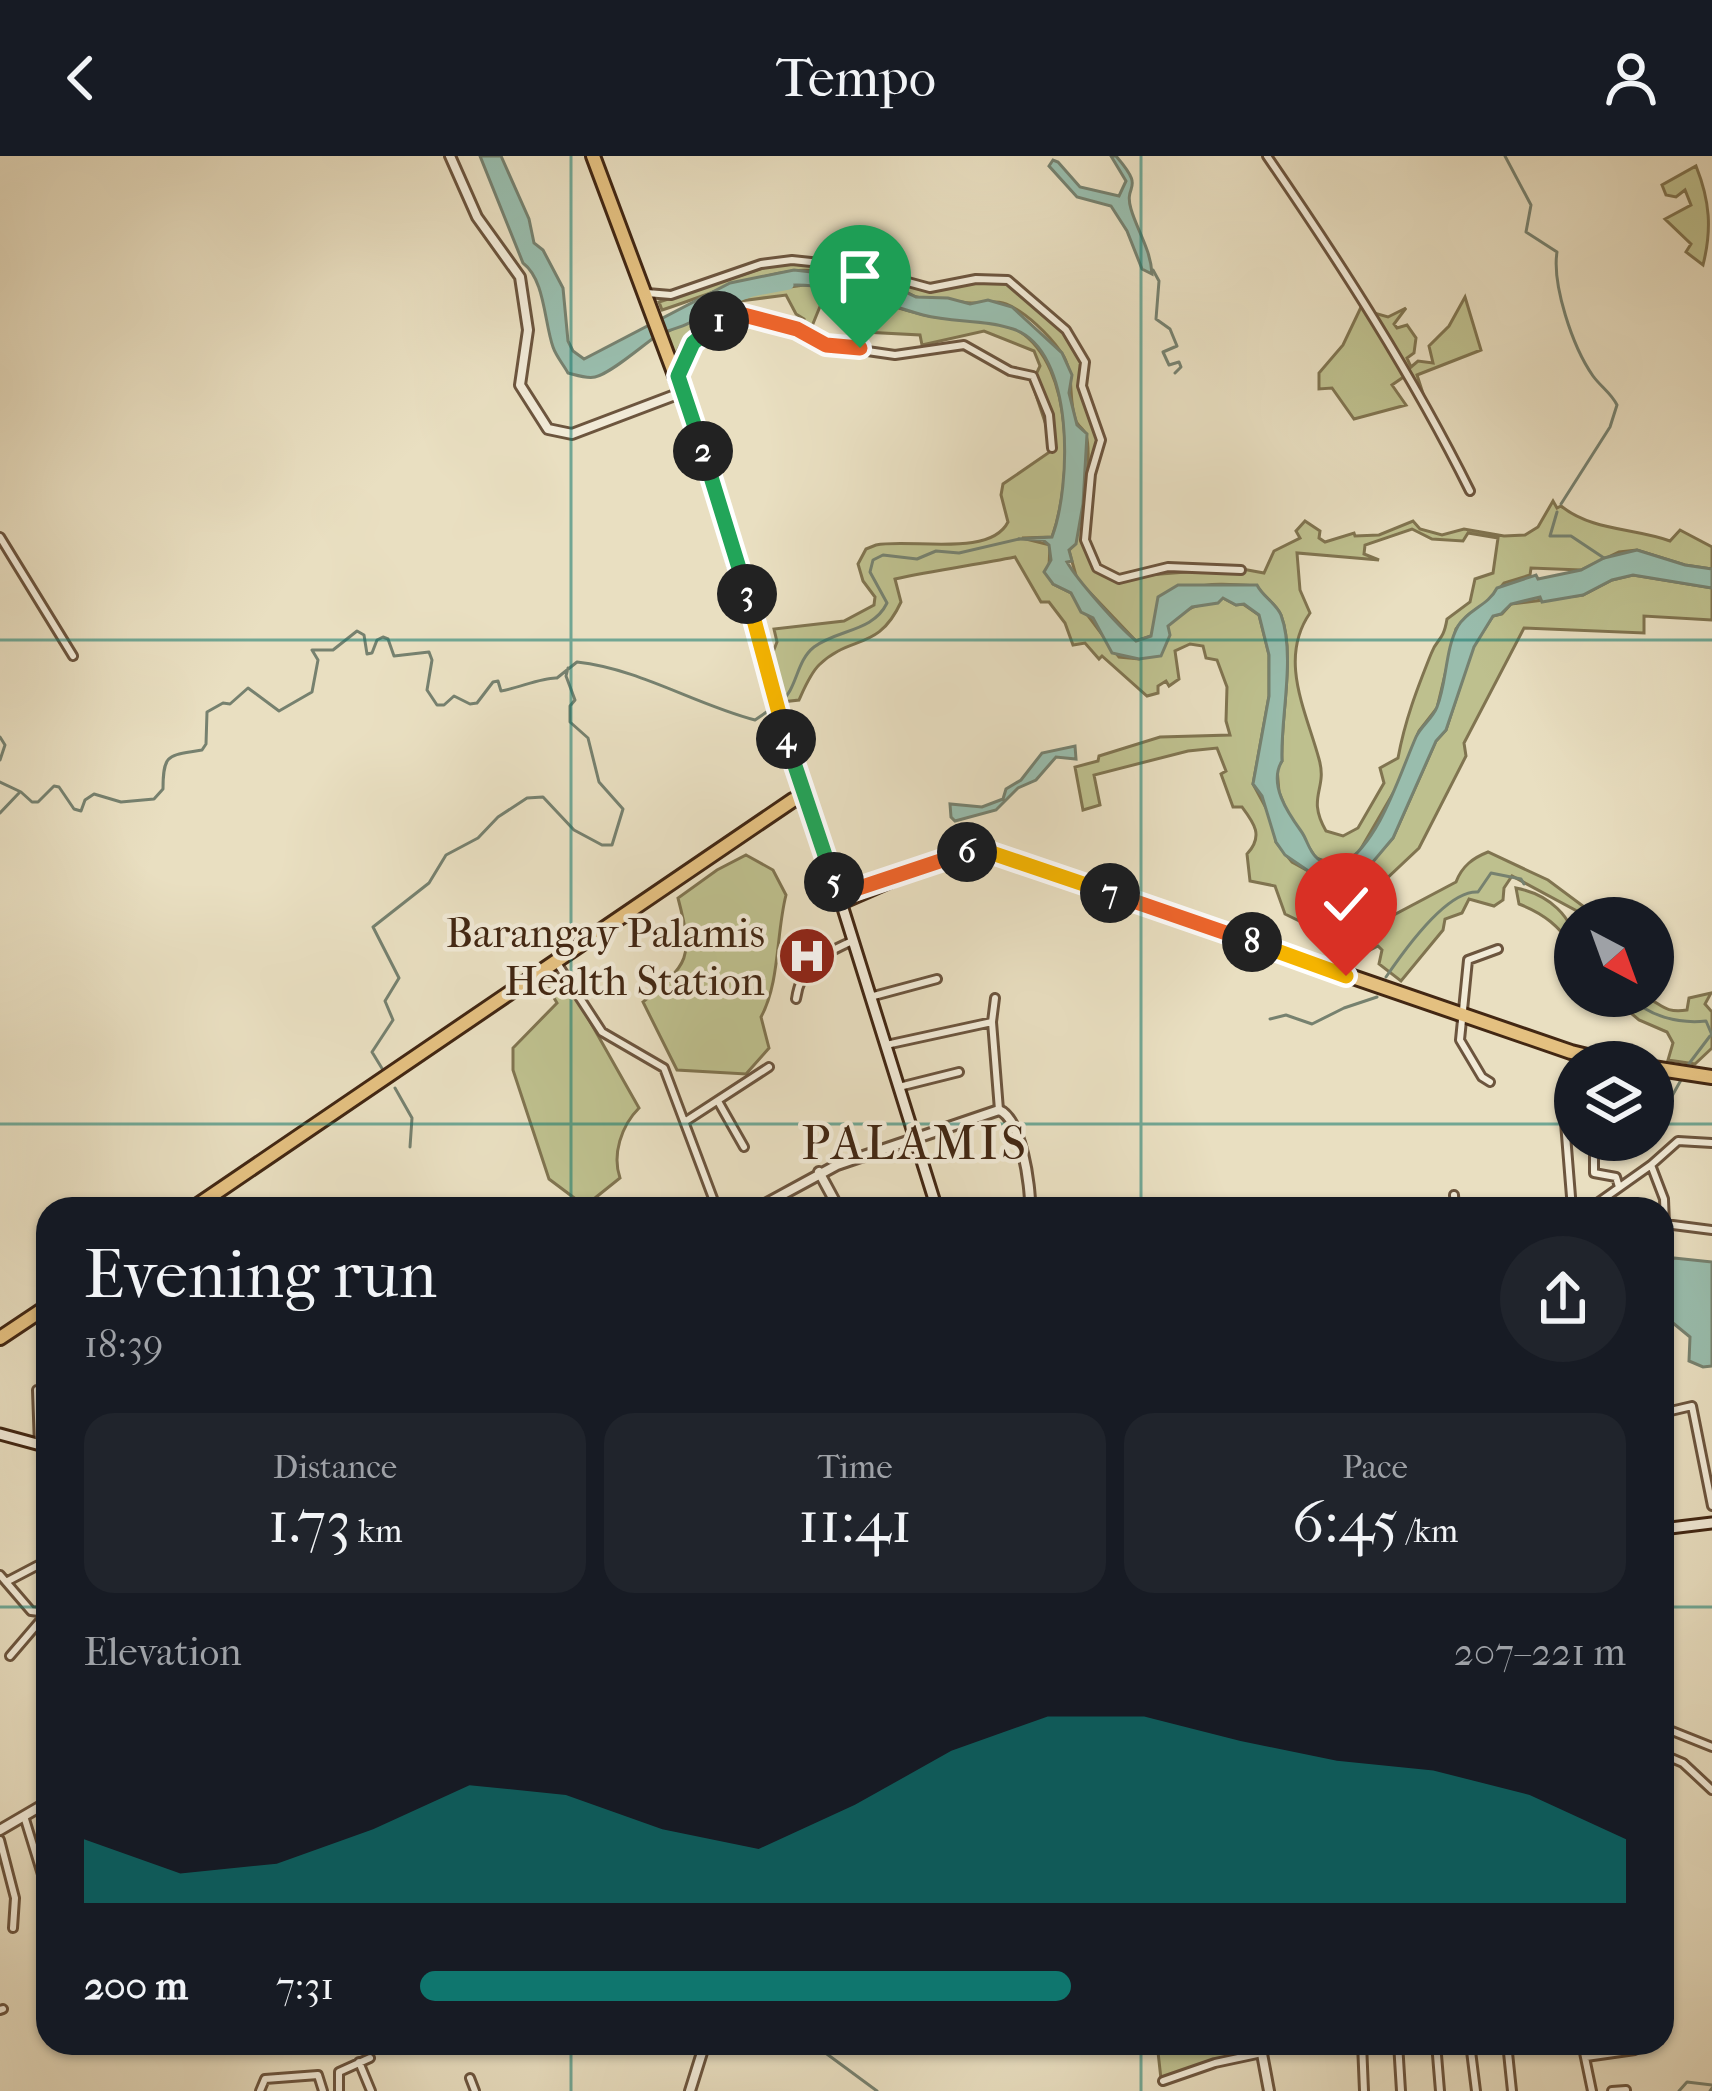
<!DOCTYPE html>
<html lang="en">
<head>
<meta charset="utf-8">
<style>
  body { margin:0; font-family:"IM FELL French Canon",serif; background:#20242c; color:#f1f3f6; height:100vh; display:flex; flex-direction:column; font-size:45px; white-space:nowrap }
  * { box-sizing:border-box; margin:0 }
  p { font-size:39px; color:#9ea1a6 }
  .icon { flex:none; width:66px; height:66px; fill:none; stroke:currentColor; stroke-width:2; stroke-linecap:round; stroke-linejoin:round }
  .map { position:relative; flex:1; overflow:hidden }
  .panel { position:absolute; left:36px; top:1041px; width:1638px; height:858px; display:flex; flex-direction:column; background:#171b24; border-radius:36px; box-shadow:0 3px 9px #0004 }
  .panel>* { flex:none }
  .needle { width:78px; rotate:139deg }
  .controls { position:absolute; left:1554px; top:741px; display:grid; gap:24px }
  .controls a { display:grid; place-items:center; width:120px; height:120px; border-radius:50%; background:#171b24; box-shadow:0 3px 9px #0004; font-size:60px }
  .pin { position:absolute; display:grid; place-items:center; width:102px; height:102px; color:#fff; margin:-123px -51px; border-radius:50% 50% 50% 0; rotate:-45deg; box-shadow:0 0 12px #0007 }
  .pin .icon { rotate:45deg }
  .km { position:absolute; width:60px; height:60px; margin:-30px; border-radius:50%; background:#222; color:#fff; font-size:33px; line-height:60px; text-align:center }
  .round { display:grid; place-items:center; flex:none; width:126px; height:126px; border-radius:63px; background:#20242c }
  .summary { display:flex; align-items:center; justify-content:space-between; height:204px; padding:0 48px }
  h1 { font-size:66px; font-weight:600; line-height:90px }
  .figures { display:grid; grid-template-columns:repeat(3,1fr); gap:18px; height:204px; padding:12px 48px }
  .figures div { display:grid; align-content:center; border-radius:30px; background:#20242c; text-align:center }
  .figures b { font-size:60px; font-weight:600 }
  .figures small { font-size:33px; font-weight:400 }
  .figures p { font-size:33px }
  .chart { height:336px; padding:24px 48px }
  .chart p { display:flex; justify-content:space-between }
  .chart svg { width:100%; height:216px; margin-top:12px; fill:#0f766e; opacity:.7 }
  ul { padding:0 48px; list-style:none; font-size:39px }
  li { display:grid; grid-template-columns:192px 144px 1fr; align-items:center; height:90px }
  li i { height:30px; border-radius:15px; background:#0f766e }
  header { display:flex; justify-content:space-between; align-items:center; height:156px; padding:0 48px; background:#171b24; font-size:54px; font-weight:600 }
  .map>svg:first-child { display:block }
  .green { fill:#bec08e; stroke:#807450; stroke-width:3; fill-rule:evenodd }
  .water { fill:#99bdad; stroke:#76816f; stroke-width:3 }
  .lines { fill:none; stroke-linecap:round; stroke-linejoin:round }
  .stream { stroke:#76816f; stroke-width:3 }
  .river { stroke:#99bdad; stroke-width:9 }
  .minor-casing { stroke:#6c553e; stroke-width:12 }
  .tertiary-casing { stroke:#6c553e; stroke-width:14 }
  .secondary-casing { stroke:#422713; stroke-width:15 }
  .primary-casing { stroke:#422713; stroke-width:18 }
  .minor { stroke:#f1ead7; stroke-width:6 }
  .tertiary { stroke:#f1ead7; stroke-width:8 }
  .secondary { stroke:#f1ead7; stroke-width:9 }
  .primary { stroke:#e4c080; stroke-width:12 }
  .split-1-casing { stroke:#fff; stroke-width:24 }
  .split-2-casing { stroke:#fff; stroke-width:24 }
  .split-3-casing { stroke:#fff; stroke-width:24 }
  .split-4-casing { stroke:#fff; stroke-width:24 }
  .split-5-casing { stroke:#fff; stroke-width:24 }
  .split-6-casing { stroke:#fff; stroke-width:24 }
  .split-7-casing { stroke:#fff; stroke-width:24 }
  .split-8-casing { stroke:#fff; stroke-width:24 }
  .split-9-casing { stroke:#fff; stroke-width:24 }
  .split-1 { stroke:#f0652b; stroke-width:15 }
  .split-2 { stroke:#22a559; stroke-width:15 }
  .split-3 { stroke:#22a559; stroke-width:15 }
  .split-4 { stroke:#f5b400; stroke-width:15 }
  .split-5 { stroke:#22a559; stroke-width:15 }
  .split-6 { stroke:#f0652b; stroke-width:15 }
  .split-7 { stroke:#f5b400; stroke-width:15 }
  .split-8 { stroke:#f0652b; stroke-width:15 }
  .split-9 { stroke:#f5b400; stroke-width:15 }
  .grid { fill:none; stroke:#0f766e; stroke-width:3; stroke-opacity:0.55 }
  .labels { text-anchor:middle; stroke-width:9; stroke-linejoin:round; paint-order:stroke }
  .poi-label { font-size:42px; fill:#422713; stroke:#f1ead7; text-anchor:end }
  .quarter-label { font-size:48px; letter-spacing:3px; fill:#422713; stroke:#f1ead7 }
</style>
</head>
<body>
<header><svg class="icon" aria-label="back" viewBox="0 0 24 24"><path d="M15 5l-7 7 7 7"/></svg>Tempo<svg class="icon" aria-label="person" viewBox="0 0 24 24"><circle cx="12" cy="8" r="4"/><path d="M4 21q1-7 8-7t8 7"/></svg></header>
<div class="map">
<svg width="1712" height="1935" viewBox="0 0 1712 1935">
  <rect width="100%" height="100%" fill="#e9dfc1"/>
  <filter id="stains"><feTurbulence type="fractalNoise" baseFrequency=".00167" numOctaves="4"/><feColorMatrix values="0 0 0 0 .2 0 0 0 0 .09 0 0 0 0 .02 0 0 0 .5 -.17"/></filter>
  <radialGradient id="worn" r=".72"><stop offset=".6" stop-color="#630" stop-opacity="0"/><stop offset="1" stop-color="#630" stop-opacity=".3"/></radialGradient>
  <path class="green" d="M1696,10C1710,45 1712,73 1703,109L1686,96L1691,88L1665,63L1691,49L1685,34L1676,41L1666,39L1662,29Z
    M789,107L847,112L921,132L977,124L1008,125L1063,172L1083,205L1080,230L1099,276L1090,312L1083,388L1095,412L1111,422L1237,412L1264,417L1274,395L1300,382L1296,375L1305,365L1320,375L1319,382L1325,386L1354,377L1355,380L1379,379L1413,365L1420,373L1442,379L1464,373L1504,380L1525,379L1538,371L1553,345L1557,352L1561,350C1592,375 1634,372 1670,385L1680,374L1712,391V413L1685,409L1637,394L1619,396L1581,414L1531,412L1530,419L1504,427L1491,443L1468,459L1456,473L1437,552L1419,575L1399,627L1359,696L1338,710L1316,702L1289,661L1279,636L1277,612L1282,605C1280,563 1296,499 1281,459C1276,447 1263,441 1257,430C1204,426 1169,424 1151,480L1136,485L1077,423L1069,395C1080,374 1093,303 1086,279C1085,274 1078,270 1076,265C1067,242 1076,217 1061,196C1049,179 1026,156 1006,148C989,142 977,150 962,146C948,144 931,145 917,141C911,140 906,135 901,133C877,124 817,111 793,115C743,122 708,139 662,154L659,146L766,111ZM1412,373L1432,383L1463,385L1468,377L1498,382L1493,417L1475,423L1470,446L1447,463C1443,487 1437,481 1431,498C1417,533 1405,564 1398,602L1380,612L1384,627L1358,672L1343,680L1326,675C1306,640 1328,634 1319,603C1306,555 1278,503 1310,457L1300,434L1297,397L1379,404L1364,398L1365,389Z
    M804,129C848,132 886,151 929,160C955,165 998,162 1019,175C1075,211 1072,325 1052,381L1022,382L1050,389L1049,411L1053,428L1071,437L1119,501L1139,503C1155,487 1171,460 1193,451C1204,447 1212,449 1223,442L1236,449L1243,448L1259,459L1269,499V540L1253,628L1272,663L1276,686L1292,706L1310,716L1319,732L1347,734L1393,682L1436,585L1446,574L1473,491L1493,460L1502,458L1511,448L1583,439L1612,424L1633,419L1712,432V464L1644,460V477L1524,472L1464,587L1466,600L1419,692L1364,744L1372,757L1386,763L1456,726C1462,710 1473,702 1488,696L1548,724L1599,762H1590L1512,720L1504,732L1503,744L1494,750L1469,743L1462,757L1445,763L1443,774L1401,825L1379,808L1382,794L1378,790L1368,795L1359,789L1342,793L1336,783L1285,758L1275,730L1250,725L1247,698C1264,680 1254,667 1242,651H1233L1221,618L1226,615L1217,592L1188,595L1094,619L1100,649L1083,654L1075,611L1098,605L1099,600L1160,581L1230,579L1226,565L1227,531L1217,504L1206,502L1203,490L1190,488L1175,495L1179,523L1169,530L1166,525L1158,530V537L1147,540L1102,500L1099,503L1085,487L1073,489L1065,467L1049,446H1041L1015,401C975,409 935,414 895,423L901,446C878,496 851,478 819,509C810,518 804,533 799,544L781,546L767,498L773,496L777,486L774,473L844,465L874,449L875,441L863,425L858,408L866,393L876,389C910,382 990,402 1008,366L1001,339L1003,328L1054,293L1032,227L1040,210L1034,195L984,175L922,189L920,179L864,176V151L821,148L810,175L803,172L804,163L796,158L786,139L740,145V155C708,155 685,173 674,203L665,177L740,138Z
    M1465,141L1481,194L1417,219L1428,253L1374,157L1388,161L1406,152L1394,168L1397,172L1407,169L1416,182L1414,197L1407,202L1411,211L1418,205L1433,207L1429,190L1449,170Z
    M1363,147L1405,220L1392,229L1406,249L1354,263L1332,232L1319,233V217L1343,189Z
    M746,699L773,714L786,739C776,778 780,826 761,861L769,892L746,918L677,914L643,846C689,807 694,803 678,742L717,714Z
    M1516,732C1547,738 1575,760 1575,792C1558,770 1545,758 1519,748Z
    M562,816L639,952C621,970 612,999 620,1022L585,1050L549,1023L513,914V892L557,847L546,828Z
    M1711,837L1705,848L1712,856V892L1695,908L1668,904L1673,887L1667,876L1639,864L1611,840C1619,840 1633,838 1641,840C1661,845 1661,858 1687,854L1689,842Z
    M1157,1887H1253L1255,1896L1218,1903L1161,1923Z"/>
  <path class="water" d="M480,0H501L529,63L534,87L543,94L563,132L568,185L573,195L584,203L730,127L794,114L846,120L897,132L916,141L948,142L970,148L988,144L1012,151L1062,197L1072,219L1069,237L1077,269L1087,278L1083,348L1076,388L1069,394L1072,405L1067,406C1078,425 1118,470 1136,485L1151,480L1158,441L1178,429H1257C1263,441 1276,447 1281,459C1296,500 1280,563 1282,605C1268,628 1288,657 1301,675C1307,683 1309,695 1316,701C1322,708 1335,708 1343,709C1381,683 1398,622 1416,581C1421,570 1433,562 1437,551C1447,526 1445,493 1458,470C1468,453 1488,450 1497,432L1536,419L1538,423L1581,414L1604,402L1637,394L1685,409L1712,413V432L1633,419L1612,424L1583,439L1542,446L1540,441L1511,448L1501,458L1493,460L1474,491L1446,574L1436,585L1393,682L1346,738H1329L1319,732L1310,716L1285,699L1276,686L1262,640L1253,628L1269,540V499L1259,459L1244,448L1236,449L1223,442L1218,447L1192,451L1168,470L1170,479L1161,500L1139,503L1112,497L1093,462L1081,456L1071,437L1053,428L1044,416L1051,404L1049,389L1043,384L1018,383L1052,381C1071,331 1076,194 1013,173C984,163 953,167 923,159C873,145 825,122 772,131C739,136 718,153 689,167C679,173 664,174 655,181C642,190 610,218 595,221C587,223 576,219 568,217C563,208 556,200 553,191C544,165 545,124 523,107Z
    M1111,0H1116C1147,36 1123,26 1131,53C1137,74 1151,94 1152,118L1142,113L1127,75L1111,50L1077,41L1049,10L1053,4L1058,6L1080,31L1119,40L1126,25Z
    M1075,590L1076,603L1056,601L1036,624L1018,632L996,654L955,665L951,661L950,648L982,651L1003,643L1006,633L1021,624L1042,597Z
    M1674,1102L1712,1106V1210L1703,1211L1689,1205L1690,1181L1662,1158V1116Z"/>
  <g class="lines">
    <path class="stream" d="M1505,0L1531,49L1526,76L1557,96C1552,128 1572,190 1593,220C1601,231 1611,237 1617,249L1610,271L1561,348
      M1153,114L1159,125L1156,163L1170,173L1177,190L1163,196L1169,209L1179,206L1181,211L1175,217
      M1557,356L1550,380H1571L1604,402
      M779,547C798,534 795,506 814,491C838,473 873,476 887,447L870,416L873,404L883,399L917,403L936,395L959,397L1019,383
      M0,581L5,589L0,604
      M0,626L21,636L32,646H38L54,630L59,631L74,653L81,655L85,644L94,638L121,646L154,643L163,633C163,596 169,600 202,594L206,588L207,556L223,547L230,548L248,532L279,555L312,536L318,504L312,494H333L357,475L364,479L367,498L372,497L377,484L383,481L388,483L394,500L429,496L432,504L427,534L437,549H444L454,540L470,548L477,547L493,526L498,525L501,535C519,532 543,521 557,522L577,506C640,513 694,548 755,564L771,553
      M0,657L19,637
      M1386,821C1403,796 1447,734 1478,736L1491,717L1521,723L1524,728
      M1629,840C1648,860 1678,868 1706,865L1712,879
      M1270,863L1286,859L1312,868L1344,852L1377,841
      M1688,909L1710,880
      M383,914L372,896L393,864L385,845L399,822L373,771L429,727L446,699L478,682L498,661L527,642L543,641L574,674L602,689H612L623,653L599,626L588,582L570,566V550L575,544L566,520L568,512
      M395,932L412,962L410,991
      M1653,974L1681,924
      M1633,994L1644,984
      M812,1887L877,1935
      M1679,1935L1687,1926L1712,1929
      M1710,1935L1712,1932"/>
    <path class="river" d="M719,148L752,136L789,129"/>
    <defs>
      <path id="minor" d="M1267,0C1341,108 1412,218 1470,335
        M647,137L671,139L761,108L792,104L849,110L930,132L976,123L1008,124L1066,174L1085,206L1082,230L1101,284L1091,318L1085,384L1097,412L1119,423L1168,411L1241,414
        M679,217L688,193L704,174L720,164L740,158L797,173L826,189L895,199L964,189L1010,215L1033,220L1049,259L1052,292
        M0,381L73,500
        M557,807L602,876L664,912L717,1053
        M870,841L937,823
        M995,842L992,866L999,954
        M796,843C801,808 822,799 852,785
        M886,889L992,866
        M1490,926L1482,921L1460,884L1468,804L1498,793
        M899,931L959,916
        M719,947L744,991
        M1564,954L1572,1053
        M686,965L769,911
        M1594,986V1017L1616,1021L1619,1031
        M1651,1009L1664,1043L1665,1068L1712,1074
        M1454,1039L1455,1053
        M1589,1053L1651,1009L1678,985L1712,987
        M37,1234L39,1289
        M1662,1257L1692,1250L1712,1350
        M0,1419L31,1455L48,1457
        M6,1426L48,1404
        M10,1500L46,1458
        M1672,1575L1712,1591
        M1662,1598L1683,1607L1712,1634
        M24,1660L48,1738
        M0,1684L15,1742L13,1772
        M0,1854L3,1853
        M1362,1887L1364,1935
        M1398,1887L1401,1935
        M1436,1887L1440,1935
        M1470,1887L1476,1935
        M1507,1887L1512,1935
        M1582,1887L1592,1935
        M1586,1901L1635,1894
        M359,1906L371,1935
        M470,1922L475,1935
        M1163,1925L1215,1907L1262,1897
        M260,1935L265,1923L318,1919L323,1935
        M339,1935V1916L370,1902
        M1612,1935L1626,1934"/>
      <path id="tertiary" d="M450,0L477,61L520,121L528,174L520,229L548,273L572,278L683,236
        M819,1016L839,1053
        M756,1053L837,1009L999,954C1021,962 1031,1030 1030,1053
        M0,1674L48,1646
        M1260,1887L1269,1935
        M690,1935L705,1887"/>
      <path id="secondary" d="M841,746L937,1053
        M0,1278L48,1291
        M1662,1373L1712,1367"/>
      <path id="primary" d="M593,0L697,278L801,632L841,746L921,711
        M913,713L963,697L989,696L1571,896L1612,906
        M1653,912L1712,921
        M192,1053L793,644L805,643
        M0,1182L48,1150"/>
    </defs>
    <use href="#minor" class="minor-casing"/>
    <use href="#tertiary" class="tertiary-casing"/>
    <use href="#secondary" class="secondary-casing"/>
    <use href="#primary" class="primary-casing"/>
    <use href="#minor" class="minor"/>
    <use href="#tertiary" class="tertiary"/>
    <use href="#secondary" class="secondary"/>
    <use href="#primary" class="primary"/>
  </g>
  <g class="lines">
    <defs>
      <path id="split-1" d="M719,165L740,158L797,173L826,189L860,192"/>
      <path id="split-2" d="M703,295L678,220L693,187L719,165"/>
      <path id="split-3" d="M703,295L747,438"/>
      <path id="split-4" d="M747,438L786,583"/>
      <path id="split-5" d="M786,583L834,726"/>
      <path id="split-6" d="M834,726L838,739L967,696"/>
      <path id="split-7" d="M967,696H989L1110,737"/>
      <path id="split-8" d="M1110,737L1252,786"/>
      <path id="split-9" d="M1252,786L1346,820"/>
    </defs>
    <use href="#split-1" class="split-1-casing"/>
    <use href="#split-2" class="split-2-casing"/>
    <use href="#split-3" class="split-3-casing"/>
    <use href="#split-4" class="split-4-casing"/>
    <use href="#split-5" class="split-5-casing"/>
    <use href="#split-6" class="split-6-casing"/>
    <use href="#split-7" class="split-7-casing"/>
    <use href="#split-8" class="split-8-casing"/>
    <use href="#split-9" class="split-9-casing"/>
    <use href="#split-1" class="split-1"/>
    <use href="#split-2" class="split-2"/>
    <use href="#split-3" class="split-3"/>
    <use href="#split-4" class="split-4"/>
    <use href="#split-5" class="split-5"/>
    <use href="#split-6" class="split-6"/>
    <use href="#split-7" class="split-7"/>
    <use href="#split-8" class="split-8"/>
    <use href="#split-9" class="split-9"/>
  </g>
  <path class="grid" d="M571,0V1053M1141,0V1053M0,484H1712M0,968H1575M1653,968H1712M0,1451H48M1662,1451H1712M571,1887V1935M1141,1887V1935"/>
  <defs>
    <symbol id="hospital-disc" viewBox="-11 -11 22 22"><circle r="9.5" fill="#8f2418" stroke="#f1ead7"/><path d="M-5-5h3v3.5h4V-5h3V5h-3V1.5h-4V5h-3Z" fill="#fff"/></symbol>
  </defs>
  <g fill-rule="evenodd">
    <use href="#hospital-disc" x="774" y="767" width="66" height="66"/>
  </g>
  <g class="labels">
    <g class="poi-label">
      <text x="765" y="791">Barangay Palamis<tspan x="765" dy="48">Health Station</tspan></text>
    </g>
    <g class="quarter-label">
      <text x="915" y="1003">PALAMIS</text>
    </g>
  </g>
  <rect width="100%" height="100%" filter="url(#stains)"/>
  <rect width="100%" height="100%" fill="url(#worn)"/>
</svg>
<div class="controls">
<a><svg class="needle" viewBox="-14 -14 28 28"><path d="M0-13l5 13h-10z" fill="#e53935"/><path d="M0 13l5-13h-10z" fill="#9ea1a6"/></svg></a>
<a><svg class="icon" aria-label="layers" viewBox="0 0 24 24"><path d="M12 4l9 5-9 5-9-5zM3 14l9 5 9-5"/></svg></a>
</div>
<div class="pin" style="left:860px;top:192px;background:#1e9e55"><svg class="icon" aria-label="arrive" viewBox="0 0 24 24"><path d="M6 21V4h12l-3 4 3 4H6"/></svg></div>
<div class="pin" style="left:1346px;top:820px;background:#d93025"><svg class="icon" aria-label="check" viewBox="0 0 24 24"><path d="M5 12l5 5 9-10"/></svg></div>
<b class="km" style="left:719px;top:165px">1</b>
<b class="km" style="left:703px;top:295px">2</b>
<b class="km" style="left:747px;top:438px">3</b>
<b class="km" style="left:786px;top:583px">4</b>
<b class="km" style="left:834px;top:726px">5</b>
<b class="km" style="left:967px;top:696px">6</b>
<b class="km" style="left:1110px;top:737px">7</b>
<b class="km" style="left:1252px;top:786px">8</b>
<section class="panel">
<div class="summary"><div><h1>Evening run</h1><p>18:39</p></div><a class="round"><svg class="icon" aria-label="share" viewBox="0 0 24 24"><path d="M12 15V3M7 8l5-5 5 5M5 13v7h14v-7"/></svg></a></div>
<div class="figures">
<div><p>Distance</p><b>1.73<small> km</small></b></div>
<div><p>Time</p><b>11:41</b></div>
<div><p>Pace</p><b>6:45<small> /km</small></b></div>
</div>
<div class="chart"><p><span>Elevation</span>207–221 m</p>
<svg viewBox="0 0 160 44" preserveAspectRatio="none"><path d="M0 44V31L10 38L20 36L30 29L40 20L50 22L60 29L70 33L80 24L90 13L100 6L110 6L120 11L130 15L140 17L150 22L160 31V44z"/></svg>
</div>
<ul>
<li><b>200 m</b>7:31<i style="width:54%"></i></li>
</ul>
</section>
</div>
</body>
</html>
